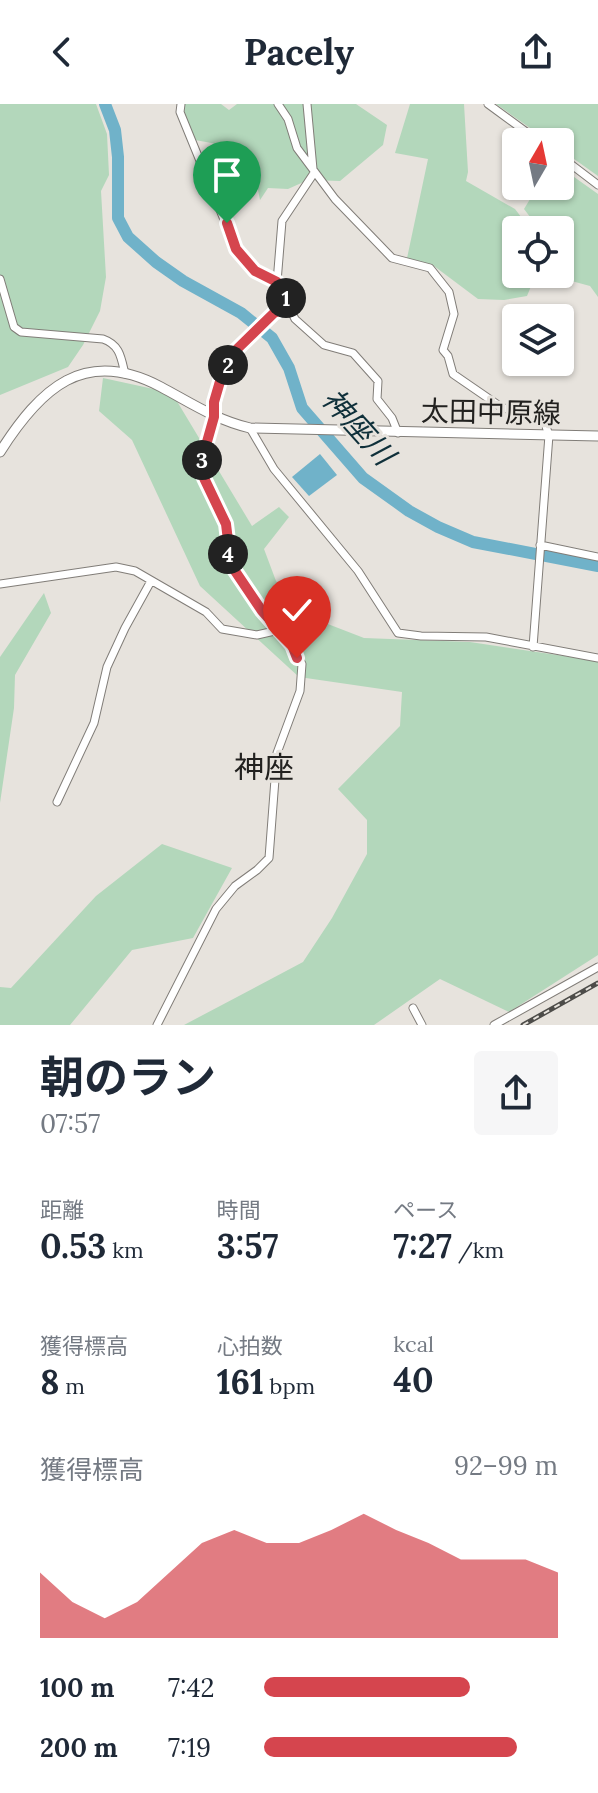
<!DOCTYPE html>
<html lang="ja">
<head>
<meta charset="utf-8">
<style>
  body { margin:0; font-family:Lora,"Noto Sans JP",serif; background:#f6f6f7; color:#1f2937; height:100vh; display:flex; flex-direction:column; font-size:30px; white-space:nowrap }
  * { box-sizing:border-box; margin:0 }
  p { font-size:26px; color:#747a83 }
  .icon { flex:none; width:44px; height:44px; fill:none; stroke:currentColor; stroke-width:2; stroke-linecap:round; stroke-linejoin:round }
  .map { position:relative; height:921px; overflow:hidden }
  .panel { display:flex; flex-direction:column; background:#fff; flex:1 }
  .panel>* { flex:none }
  .needle { width:52px; rotate:9deg }
  .buttons { position:absolute; left:502px; top:24px; display:grid; gap:16px }
  .buttons a { display:grid; place-items:center; width:72px; height:72px; border-radius:8px; background:#fff; box-shadow:0 2px 6px #0004; font-size:40px }
  .pin { position:absolute; display:grid; place-items:center; width:68px; height:68px; color:#fff; margin:-82px -34px; border-radius:50% 50% 50% 0; rotate:-45deg; box-shadow:0 0 8px #0007 }
  .pin .icon { rotate:45deg }
  .km { position:absolute; width:40px; height:40px; margin:-20px; border-radius:50%; background:#222; color:#fff; font-size:22px; line-height:40px; text-align:center }
  .round { display:grid; place-items:center; flex:none; width:84px; height:84px; border-radius:8px; background:#f6f6f7 }
  .overview { display:flex; align-items:center; justify-content:space-between; height:136px; padding:0 40px }
  h1 { font-size:44px; font-weight:700; line-height:60px }
  .figures { display:grid; grid-template-columns:repeat(3,1fr); gap:12px; height:136px; padding:8px 40px }
  .figures div { display:grid; align-content:center }
  .figures b { font-size:34px; font-weight:700 }
  .figures small { font-size:22px; font-weight:400 }
  .figures p { font-size:22px }
  .chart { height:224px; padding:16px 40px }
  .chart p { display:flex; justify-content:space-between }
  .chart svg { width:100%; height:144px; margin-top:8px; fill:#d5454e; opacity:.7 }
  ul { padding:0 40px; list-style:none; font-size:26px }
  li { display:grid; grid-template-columns:128px 96px 1fr; align-items:center; height:60px }
  li i { height:20px; border-radius:10px; background:#d5454e }
  header { display:flex; justify-content:space-between; align-items:center; height:104px; padding:0 40px; background:#fff; font-size:36px; font-weight:700 }
  .map>svg:first-child { display:block }
  .green { fill:#b3d7bb }
  .water { fill:#70b2c9 }
  .lines { fill:none; stroke-linecap:round; stroke-linejoin:round }
  .river { stroke:#70b2c9; stroke-width:12 }
  .minor-casing { stroke:#817d78; stroke-width:9 }
  .secondary-casing { stroke:#817d78; stroke-width:11 }
  .minor { stroke:#fff; stroke-width:7 }
  .secondary { stroke:#fff; stroke-width:9 }
  .rail-casing { stroke:#4d4c49; stroke-width:5 }
  .rail { stroke:#e7e3dd; stroke-width:2; stroke-dasharray:6; stroke-linecap:butt }
  .route-casing { stroke:#fff; stroke-width:16 }
  .route { stroke:#d5454e; stroke-width:10 }
  .labels { text-anchor:middle; stroke-width:6; stroke-linejoin:round; paint-order:stroke }
  .street-label { font-size:28px; fill:#22211f; stroke:#e7e3dd }
  .water-label { font-size:30px; font-style:italic; fill:#0f303a; stroke:#e7e3dd }
  .neighbourhood-label { font-size:30px; fill:#22211f; stroke:#e7e3dd }
</style>
</head>
<body>
<header><svg class="icon" aria-label="back" viewBox="0 0 24 24"><path d="M15 5l-7 7 7 7"/></svg>Pacely<svg class="icon" aria-label="share" viewBox="0 0 24 24"><path d="M12 15V3M7 8l5-5 5 5M5 13v7h14v-7"/></svg></header>
<div class="map">
<svg width="598" height="921" viewBox="0 0 598 921">
  <rect width="100%" height="100%" fill="#e7e3dd"/>
  <path class="green" d="M0,0H96L107,30L109,71L101,87L106,173L100,207L83,241L68,263L0,291Z
    M181,0H221L229,6L237,0H356L387,21L383,41L340,77L308,76L288,85L268,84L260,96L250,46L195,36L180,8Z
    M410,0H464L468,68L466,77L515,105L531,126H516V170H536L527,192L504,196L478,195L434,162L406,159L428,55L395,49Z
    M496,0H598V72L560,45V38H550Z
    M560,63L598,90V193L590,182L553,172V170H560V126H540L524,105L538,82H560Z
    M103,274L172,289L252,422L279,403L289,413L264,445L276,477L302,510L364,534L470,538L598,557V851L509,908L440,875L374,921H184L303,858L332,814L367,750V716L338,685L400,622L402,588L299,573L200,482L132,336L99,307Z
    M44,489L51,509L15,571L14,604L0,699V553Z
    M162,740L232,764L193,834L132,846L70,921H0V883L11,884L96,792Z"/>
  <path class="water" d="M320,350L337,371L309,392L292,373Z"/>
  <g class="lines">
    <path class="river" d="M105,0L115,26L118,53V114L128,133L156,158L183,177L241,209L272,234L289,264L302,304L363,374L409,407L438,423L473,438L598,462"/>
    <defs>
      <path id="minor" d="M181,0L180,8L236,145L255,167L277,178L295,215L324,241L353,249L378,277L377,295L392,314L398,329
        M278,0L288,15L297,44L335,95L392,154L430,164L449,188L454,210L443,246L448,252L453,270L501,303L544,317L549,331L533,543
        M307,0L313,65
        M488,0L540,38
        M560,52L598,81
        M0,175L14,223L21,228L103,235C120,241 121,253 125,270
        M277,178L282,117L314,69
        M250,324L274,365L358,467L398,529L421,532L486,533L598,554
        M540,441L598,453
        M0,480L116,463L135,467L206,508L222,525L257,531L279,526
        M57,698L94,619L107,563L125,524L151,477
        M413,904L422,921
        M157,921L216,805L235,782L257,766L269,754L277,649L300,587L302,560L292,541L262,507L240,477L231,461L226,420L204,374L201,359L214,313V298L221,274L234,248L274,209L284,204H291
        M494,921L598,863"/>
      <path id="secondary" d="M0,348C40,285 84,242 161,283C191,299 216,316 250,324L598,332"/>
    </defs>
    <use href="#minor" class="minor-casing"/>
    <use href="#secondary" class="secondary-casing"/>
    <use href="#minor" class="minor"/>
    <use href="#secondary" class="secondary"/>
    <defs>
      <path id="rail" d="M523,921L598,879"/>
    </defs>
    <use href="#rail" class="rail-casing"/>
    <use href="#rail" class="rail"/>
  </g>
  <g class="lines">
    <defs>
      <path id="route" d="M227,119L236,145L255,167L277,178L291,204H284L274,209L234,248L221,274L214,298V313L201,359L204,374L226,420L231,461L262,507L292,541L297,554"/>
    </defs>
    <use href="#route" class="route-casing"/>
    <use href="#route" class="route"/>
  </g>
  <g class="labels">
    <g class="street-label">
      <text transform="translate(491 308) rotate(1)" y="10">太田中原線</text>
    </g>
    <g class="water-label">
      <text transform="translate(358 323) rotate(48)" y="10">神座川</text>
    </g>
    <g class="neighbourhood-label">
      <text x="264" y="674">神座</text>
    </g>
  </g>
</svg>
<div class="buttons">
<a><svg class="needle" viewBox="-14 -14 28 28"><path d="M0-13l5 13h-10z" fill="#e53935"/><path d="M0 13l5-13h-10z" fill="#747a83"/></svg></a>
<a><svg class="icon" aria-label="locate" viewBox="0 0 24 24"><circle cx="12" cy="12" r="6"/><path d="M12 2v4M12 18v4M2 12h4M18 12h4"/></svg></a>
<a><svg class="icon" aria-label="layers" viewBox="0 0 24 24"><path d="M12 4l9 5-9 5-9-5zM3 14l9 5 9-5"/></svg></a>
</div>
<div class="pin" style="left:227px;top:119px;background:#1e9e55"><svg class="icon" aria-label="arrive" viewBox="0 0 24 24"><path d="M6 21V4h12l-3 4 3 4H6"/></svg></div>
<div class="pin" style="left:297px;top:554px;background:#d93025"><svg class="icon" aria-label="check" viewBox="0 0 24 24"><path d="M5 12l5 5 9-10"/></svg></div>
<b class="km" style="left:286px;top:194px">1</b>
<b class="km" style="left:228px;top:261px">2</b>
<b class="km" style="left:202px;top:356px">3</b>
<b class="km" style="left:228px;top:450px">4</b>
</div>
<section class="panel">
<div class="overview"><div><h1>朝のラン</h1><p>07:57</p></div><a class="round"><svg class="icon" aria-label="share" viewBox="0 0 24 24"><path d="M12 15V3M7 8l5-5 5 5M5 13v7h14v-7"/></svg></a></div>
<div class="figures">
<div><p>距離</p><b>0.53<small> km</small></b></div>
<div><p>時間</p><b>3:57</b></div>
<div><p>ペース</p><b>7:27<small> /km</small></b></div>
</div>
<div class="figures">
<div><p>獲得標高</p><b>8<small> m</small></b></div>
<div><p>心拍数</p><b>161<small> bpm</small></b></div>
<div><p>kcal</p><b>40</b></div>
</div>
<div class="chart"><p><span>獲得標高</span>92–99 m</p>
<svg viewBox="0 0 160 44" preserveAspectRatio="none"><path d="M0 44V24L10 33L20 38L30 33L40 24L50 15L60 11L70 15L80 15L90 11L100 6L110 11L120 15L130 20L140 20L150 20L160 24V44z"/></svg>
</div>
<ul>
<li><b>100 m</b>7:42<i style="width:70%"></i></li>
<li><b>200 m</b>7:19<i style="width:86%"></i></li>
</ul>
</section>
</body>
</html>
